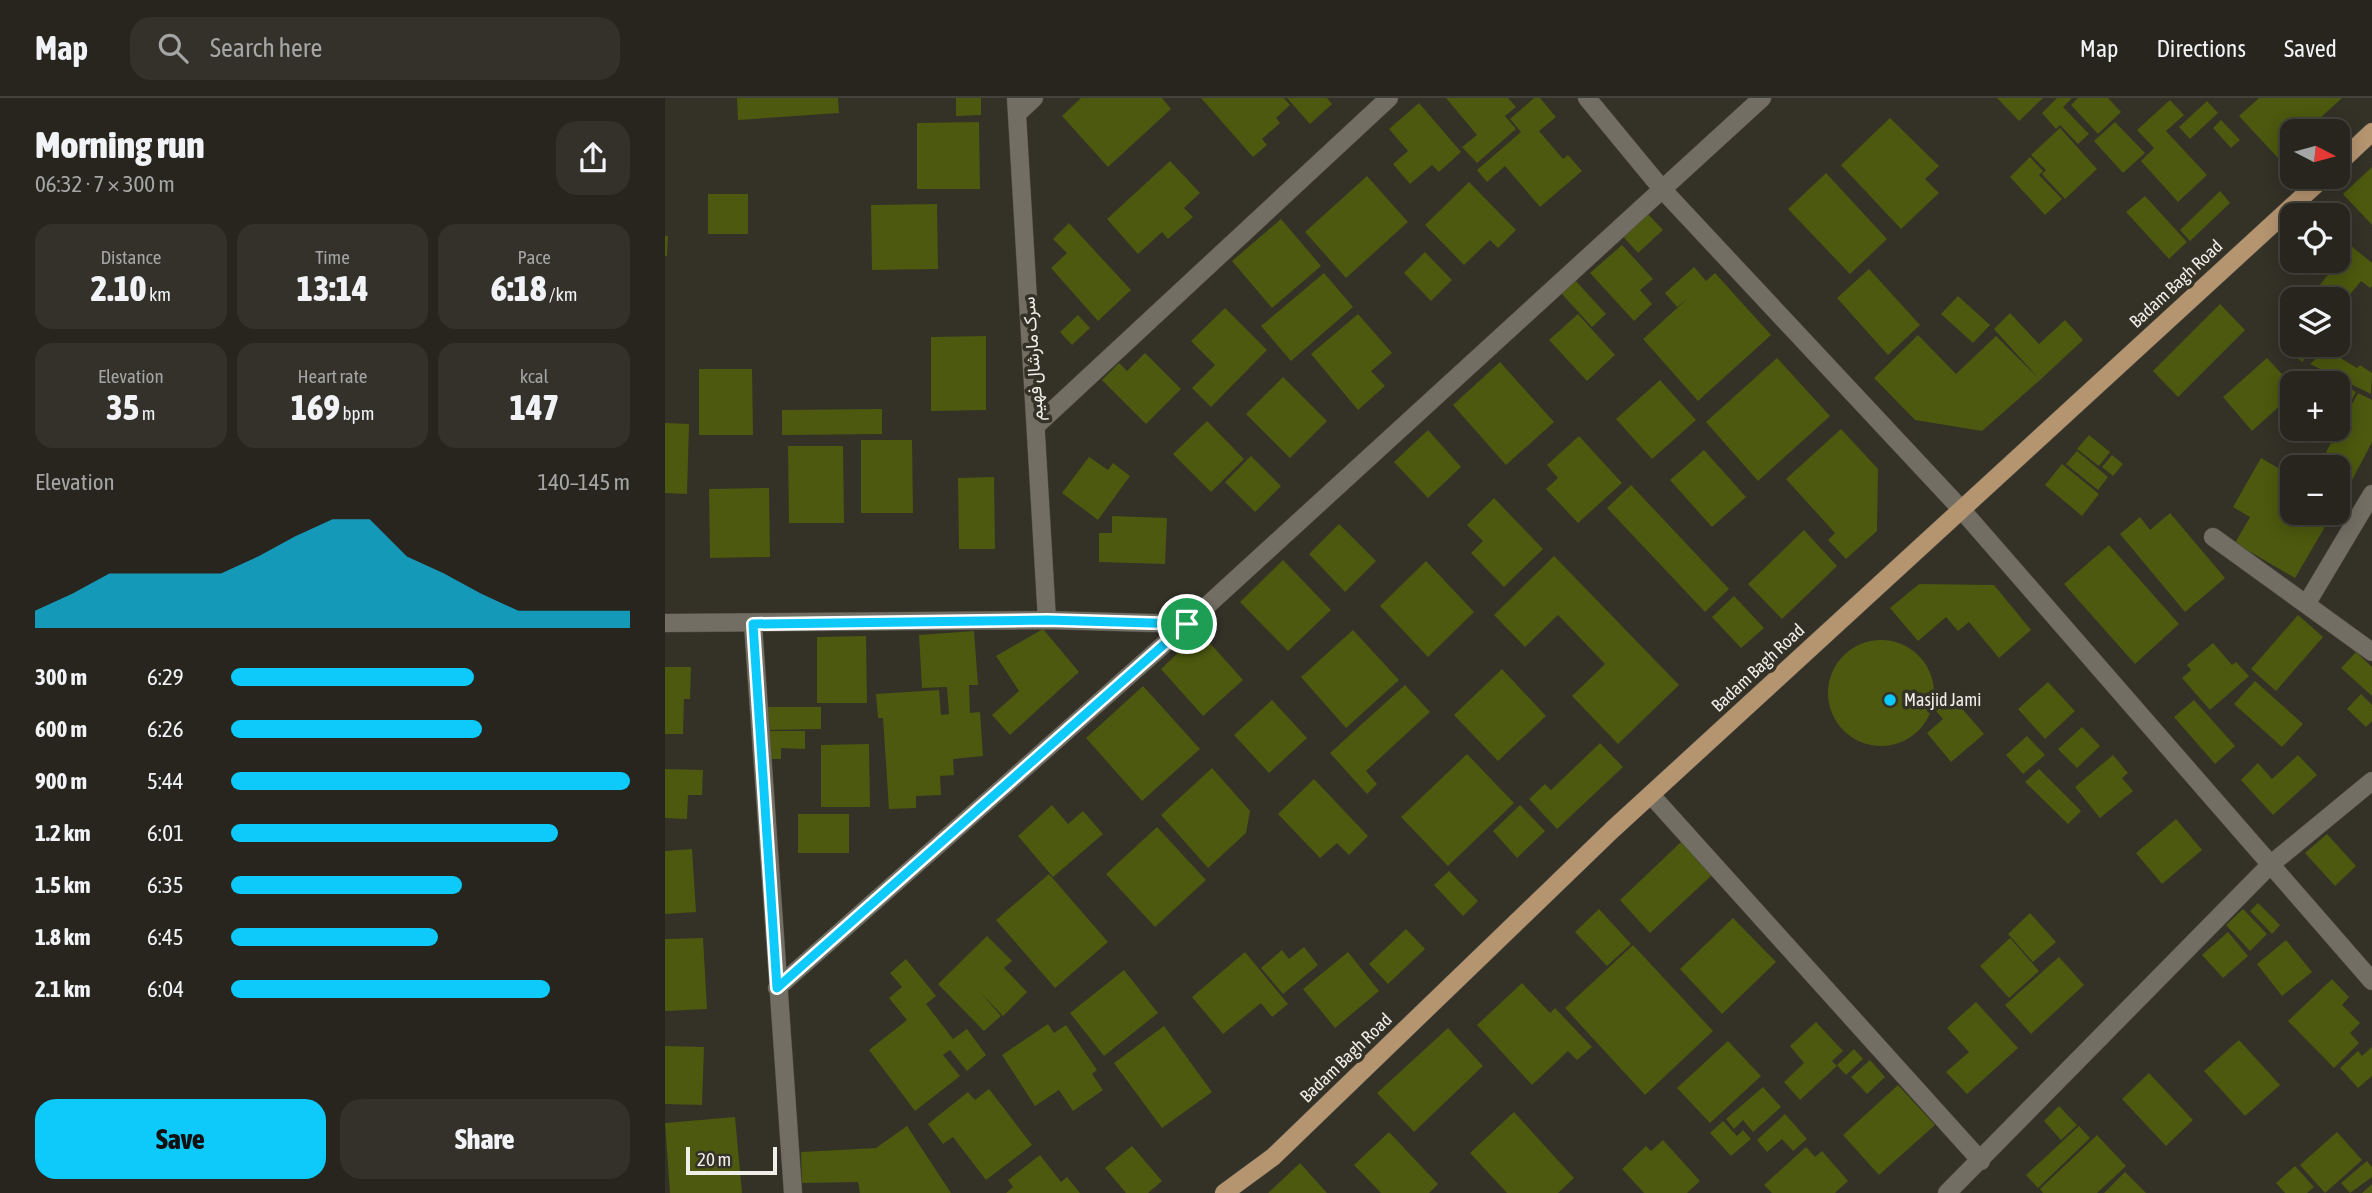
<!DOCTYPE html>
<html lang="en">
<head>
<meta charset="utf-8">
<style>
  body { margin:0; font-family:"Asap Condensed",Vazirmatn,sans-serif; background:#33312a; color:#f1f3f6; height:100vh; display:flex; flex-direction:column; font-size:26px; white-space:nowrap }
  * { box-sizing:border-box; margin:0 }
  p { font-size:23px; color:#a4a5a4 }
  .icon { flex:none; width:38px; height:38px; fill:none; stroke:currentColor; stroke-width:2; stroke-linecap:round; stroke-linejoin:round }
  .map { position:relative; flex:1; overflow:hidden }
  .sheet { display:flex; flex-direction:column; background:#27251d; width:665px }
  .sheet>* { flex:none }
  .needle { width:46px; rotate:96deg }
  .tools { position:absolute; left:1615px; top:21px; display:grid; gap:14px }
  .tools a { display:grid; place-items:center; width:70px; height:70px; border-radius:14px; background:#27251d; box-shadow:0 4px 18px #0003,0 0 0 2px #43423b; font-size:35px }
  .scale { position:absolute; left:21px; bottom:18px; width:91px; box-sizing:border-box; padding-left:7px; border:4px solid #f0eee8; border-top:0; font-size:19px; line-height:24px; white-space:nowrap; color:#f0eee8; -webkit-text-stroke:5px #343127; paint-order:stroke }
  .pin { position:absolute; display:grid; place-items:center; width:60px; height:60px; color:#fff; margin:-30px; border:4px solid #fff; border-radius:50%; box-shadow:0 2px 7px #0007 }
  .round { display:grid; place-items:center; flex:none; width:74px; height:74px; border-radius:21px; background:#33312a }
  .headline { display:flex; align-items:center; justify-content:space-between; height:119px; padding:0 35px }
  h1 { font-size:38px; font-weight:800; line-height:52px }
  .stats { display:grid; grid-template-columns:repeat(3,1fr); gap:10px; height:119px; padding:7px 35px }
  .stats div { display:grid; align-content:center; border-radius:18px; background:#33312a; text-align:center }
  .stats b { font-size:35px; font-weight:800 }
  .stats small { font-size:19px; font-weight:400 }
  .stats p { font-size:19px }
  .chart { height:196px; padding:14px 35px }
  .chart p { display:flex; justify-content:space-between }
  .chart svg { width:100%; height:126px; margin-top:7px; fill:#0ecafa; opacity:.7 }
  .cta { display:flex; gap:14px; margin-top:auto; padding:14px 35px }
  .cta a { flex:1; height:80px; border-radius:21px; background:#0ecafa; color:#111; font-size:28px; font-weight:800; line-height:80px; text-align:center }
  .cta a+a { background:#33312a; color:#f1f3f6 }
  ul { padding:0 35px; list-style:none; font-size:23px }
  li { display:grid; grid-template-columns:112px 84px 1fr; align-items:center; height:52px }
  li i { height:18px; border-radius:9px; background:#0ecafa }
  header { display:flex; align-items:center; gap:42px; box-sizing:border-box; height:98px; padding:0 35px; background:#27251d; border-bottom:2px solid #43423b }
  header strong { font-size:33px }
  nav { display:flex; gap:38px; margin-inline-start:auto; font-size:24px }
  .search { width:490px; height:63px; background:#33312a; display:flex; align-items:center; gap:18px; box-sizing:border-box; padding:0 24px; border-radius:21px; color:#a4a5a4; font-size:26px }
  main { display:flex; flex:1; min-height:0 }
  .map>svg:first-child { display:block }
  .building { fill:#4c590e }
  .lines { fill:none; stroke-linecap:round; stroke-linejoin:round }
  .street-casing { stroke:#4e4c44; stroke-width:19 }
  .primary-casing { stroke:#4e4c44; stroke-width:19 }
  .street { stroke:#726e63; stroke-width:18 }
  .primary { stroke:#b59470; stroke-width:18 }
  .route-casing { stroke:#fff; stroke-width:14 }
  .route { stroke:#0ecafa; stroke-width:9 }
  .poi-dot { fill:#0ecafa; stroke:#343127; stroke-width:2.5 }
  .labels { text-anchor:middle; stroke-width:7; stroke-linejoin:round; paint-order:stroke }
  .street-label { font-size:18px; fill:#f0eee8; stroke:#343127 }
  .poi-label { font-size:18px; fill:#f0eee8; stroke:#343127; text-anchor:start }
</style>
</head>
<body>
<header>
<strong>Map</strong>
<div class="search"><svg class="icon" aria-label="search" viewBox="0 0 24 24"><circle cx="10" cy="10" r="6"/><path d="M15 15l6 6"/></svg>Search here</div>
<nav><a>Map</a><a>Directions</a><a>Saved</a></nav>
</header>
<main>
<section class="sheet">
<div class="headline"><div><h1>Morning run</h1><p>06:32 · 7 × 300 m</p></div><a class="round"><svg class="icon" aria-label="share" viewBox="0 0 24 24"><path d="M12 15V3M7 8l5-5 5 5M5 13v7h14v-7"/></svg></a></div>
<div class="stats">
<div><p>Distance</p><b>2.10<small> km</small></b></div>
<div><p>Time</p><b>13:14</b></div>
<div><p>Pace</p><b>6:18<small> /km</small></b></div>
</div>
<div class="stats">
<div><p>Elevation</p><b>35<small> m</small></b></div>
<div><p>Heart rate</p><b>169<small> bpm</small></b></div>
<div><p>kcal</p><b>147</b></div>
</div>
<div class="chart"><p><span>Elevation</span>140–145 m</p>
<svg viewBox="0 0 160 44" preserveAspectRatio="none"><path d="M0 44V38L10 32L20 25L30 25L40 25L50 25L60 19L70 12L80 6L90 6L100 19L110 25L120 32L130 38L140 38L150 38L160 38V44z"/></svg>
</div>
<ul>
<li><b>300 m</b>6:29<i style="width:61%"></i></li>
<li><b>600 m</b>6:26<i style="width:63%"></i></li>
<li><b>900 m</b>5:44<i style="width:100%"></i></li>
<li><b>1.2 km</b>6:01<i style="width:82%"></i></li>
<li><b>1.5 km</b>6:35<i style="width:58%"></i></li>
<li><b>1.8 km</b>6:45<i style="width:52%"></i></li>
<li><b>2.1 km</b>6:04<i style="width:80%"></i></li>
</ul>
<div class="cta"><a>Save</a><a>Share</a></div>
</section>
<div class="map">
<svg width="1707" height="1095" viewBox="0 0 1707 1095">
  <rect width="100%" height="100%" fill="#343127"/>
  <path class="building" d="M72,0H173L174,15L73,22Z
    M291,0H316V17L291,18Z
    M416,0H497L506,11L443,69L397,18Z
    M536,0H619L625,7L611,20L615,25L597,41L602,47L588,59Z
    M622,0H662L667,6L645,26Z
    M781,0H843L851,9L840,18L851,31L812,65L797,49L812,37Z
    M869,0H875L891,19L874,33L898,61L903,57L917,73L875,109L840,68L822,84L812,72L856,34L845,21Z
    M1332,0H1378L1354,23Z
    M1392,0H1407L1398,9L1424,36L1413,46L1395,27L1391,31L1377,15Z
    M1413,0H1443L1456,14L1433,36L1406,7Z
    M1594,0H1677L1641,33H1628V46L1613,60L1574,18Z
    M1505,2L1519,17L1501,33L1542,77L1513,104L1476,63L1489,50L1472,32Z
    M1542,3L1553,15L1525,41L1514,29Z
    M754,5L796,54L774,74L767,67L745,86L728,66L743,53L724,31Z
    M1225,20L1274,68L1260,81L1274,95L1236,131L1176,67Z
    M1556,22L1575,42L1566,50L1548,30Z
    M314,24L315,91H252V25Z
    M1450,24L1480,55L1458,75L1429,43Z
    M1395,30L1432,71L1400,101L1377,76L1381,72L1366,57Z
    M1365,59L1378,73L1374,77L1397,101L1380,117L1345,79Z
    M505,63L535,95L519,110L528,119L503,141L497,134L473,156L442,121Z
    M1707,69V127L1678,96Z
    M1161,75L1222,141L1185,176L1123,111Z
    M702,78L743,124L681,180L640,134Z
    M804,84L851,132L833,150L825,142L799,167L760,127Z
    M1555,93L1565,105L1525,143L1515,132Z
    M43,96H83V136H43Z
    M1480,98L1522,144L1504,161L1461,114Z
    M272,106L273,171L207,172L206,107Z
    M980,113L998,132L973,155L955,135Z
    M616,121L656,168L607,210L567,163Z
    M404,125L466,192L433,223L386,170L402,155L388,141Z
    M0,138H3L2,158H0Z
    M1674,138L1707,165V188L1705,190L1696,183L1673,211V201H1660L1650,193L1665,174L1652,163H1673Z
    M957,147L988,181L975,192L987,206L969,223L925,175Z
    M760,154L787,182L766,203L739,175Z
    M1029,169L1041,183L1050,175L1106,237L1033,303L978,241L1023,200L1012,209L1000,195Z
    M1204,171L1255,227L1223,257L1172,200Z
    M659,175L688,209L626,263L596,228Z
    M910,182L941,216L927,229L896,195Z
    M1293,198L1325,227L1308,245L1276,216Z
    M1555,206L1580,232L1513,299L1488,273Z
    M560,210L602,252L546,309L527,290L550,267L526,243Z
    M1345,215L1374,246L1400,222L1418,242L1375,282L1329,231Z
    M693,216L727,255L706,273L720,288L693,312L646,256Z
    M913,216L950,257L922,283L884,242Z
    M413,217L425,230L407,247L395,234Z
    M1628,220V242L1616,232Z
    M1253,237L1291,276L1331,238L1375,282L1317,333L1250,322L1209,280Z
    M321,238V312L266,313V239Z
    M1673,241L1680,245L1669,256L1692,270L1695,267L1707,275L1706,296L1645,266L1665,247H1673Z
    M1628,247H1652L1637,264L1623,252Z
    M480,255L516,291L481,326L437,282L454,265L462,273Z
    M1112,260L1165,318L1093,383L1041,324Z
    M1602,260L1628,288V296L1587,333L1558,299Z
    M835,264L889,324L841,367L788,307Z
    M34,271H87L88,337H34Z
    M1657,275L1691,294L1680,315L1673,311V285H1651Z
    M618,279L662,323L625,360L581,316Z
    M995,282L1031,322L987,361L951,321Z
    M1693,295L1707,302V344L1684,388L1673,382V369H1653Z
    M217,311V336L117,337V312Z
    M542,323L579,361L546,394L508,356Z
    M0,325L24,326L22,396L0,395Z
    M1176,331L1213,371L1212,433L1181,461L1163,442L1170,435L1121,381Z
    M763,332L796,369L763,400L729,364Z
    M1424,337L1445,354L1434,368L1412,351Z
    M914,338L957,385L913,425L881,391L893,380L882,367Z
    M196,342H247L248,415H196Z
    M123,348H178L179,425H124Z
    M1039,352L1081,399L1047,429L1005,382Z
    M1412,353L1443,379L1433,392L1401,366Z
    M1447,357L1458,366L1448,378L1437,369Z
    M586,358L616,388L590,414L560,384Z
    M424,359L443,372L448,365L465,378L433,422L397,395Z
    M1596,360L1628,379V415H1668L1630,480L1570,445L1585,419L1568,409Z
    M1397,366L1434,396L1417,418L1380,387Z
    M329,379L330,451H294L293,380Z
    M966,387L1064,491L1040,514L942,410Z
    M104,390L105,459L45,460L44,391Z
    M829,400L878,451L839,489L806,455L818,443L802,427Z
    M1505,415L1560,480L1520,514L1455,436L1475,419L1485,432Z
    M447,418L502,420L500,466L434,464V435H447Z
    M674,426L711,463L680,494L644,456Z
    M1139,432L1172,468L1117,521L1083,486Z
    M1444,447L1514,526L1470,566L1399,486Z
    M889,458L1014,587L953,646L907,598L940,566L893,517L860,549L829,517Z
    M618,462L666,512L623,553L575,504Z
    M761,463L809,514L763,559L715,508Z
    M1254,486L1329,487L1366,532L1334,560L1304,524L1293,533L1281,519L1253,543L1225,510Z
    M1069,498L1099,530L1076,550L1047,519Z
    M1633,517L1658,539L1611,593L1586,571Z
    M378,531L414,574L345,637L327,617L354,593L331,558Z
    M688,532L734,582L681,630L636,579Z
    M309,533L313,587H304L305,615L315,614L318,658L288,661L289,677L275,678L276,697L251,698V710L224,711L218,620H213L211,596L274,592L276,617L284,616L282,589L257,590L254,537Z
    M535,534L578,582L538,618L496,571Z
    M201,538L202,605H152V539Z
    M1163 595a53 53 0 1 1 106 0a53 53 0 1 1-106 0Z
    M1548,545L1567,567L1571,564L1584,578L1545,612L1517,580L1526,572L1522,567Z
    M1691,554L1707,569V598L1676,570Z
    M0,569H26L25,601H19L18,636H0Z
    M837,571L881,618L833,663L789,617Z
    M1590,583L1638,626L1617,649L1569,606Z
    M1383,584L1410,613L1380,641L1353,611Z
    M740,587L765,614L701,673L712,686L702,696L665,655Z
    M478,588L535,651L477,703L421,640Z
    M1696,596L1707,607V623L1701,629L1682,611Z
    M1287,599L1319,636L1286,664L1262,635L1278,621L1271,613Z
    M607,602L642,640L604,675L569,637Z
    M1529,602L1570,648L1550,666L1509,619Z
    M98,609H156V631L99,632Z
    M1417,629L1435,648L1412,670L1393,651Z
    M99,633H140V651L116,650V661H99Z
    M1362,638L1380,657L1358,676L1341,657Z
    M935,645L958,669L892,731L864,701L880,686L886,692Z
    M204,646L205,709H156V647Z
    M802,656L849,705L783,768L736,719Z
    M1448,657L1463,675L1457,680L1468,693L1435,720L1410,689Z
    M1633,657L1652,677L1608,717L1576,682L1593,665L1607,681Z
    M547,670L585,713L581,735L543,770L496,717Z
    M0,671L38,672L37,697H23L22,721L0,720Z
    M1374,671L1416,713L1403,726L1360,684Z
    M649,681L703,738L684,757L672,745L655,760L613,716Z
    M387,707L403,726L418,713L438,736L388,779L353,738Z
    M855,707L880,733L852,760L828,733Z
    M133,716H184V755H133Z
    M1511,721L1537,752L1497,786L1471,755Z
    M492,729L541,782L490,829L441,776Z
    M1662,736L1691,768L1670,788L1640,755Z
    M1016,744L1047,777L985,835L955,802Z
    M27,751L31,814L0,816V753Z
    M784,773L813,803L798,818L769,787Z
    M384,776L443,844L390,890L331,822Z
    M1593,805L1615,827L1607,836L1585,813Z
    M934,811L966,846L942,868L910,834Z
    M1578,811L1602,836L1585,853L1561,827Z
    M1365,815L1391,844L1368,864L1343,836Z
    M1068,820L1111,864L1057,916L1015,871Z
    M741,831L760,851L723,886L704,866Z
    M1563,834L1583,858L1558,880L1537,857Z
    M322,838L347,863L339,870L362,894L338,918L315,894L336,918L319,933L273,886Z
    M38,840L42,911L0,913V841Z
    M1345,840L1374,873L1344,900L1315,868Z
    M1621,842L1647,874L1617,898L1592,866Z
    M968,847L1048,933L980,997L900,910Z
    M639,849L653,867L618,896L596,870L617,852L624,861Z
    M580,854L623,906L607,919L596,905L558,936L527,899Z
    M683,854L714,893L670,930L638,891Z
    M1394,859L1419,887L1366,936L1340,907Z
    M241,861L271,898L261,906L288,941L302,931L321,957L302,973L285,952L278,957L295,978L250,1013L204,952L242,922L224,900L237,889L225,875Z
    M459,872L493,915L439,958L405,915Z
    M1667,881L1684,899L1677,907L1695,925L1685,935L1694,945L1669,970L1623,923Z
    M857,885L885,915L890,910L927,949L912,962L903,953L867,987L812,927Z
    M1311,904L1353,950L1302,996L1281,974L1304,954L1282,930Z
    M1151,924L1178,953L1167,963L1172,968L1135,1002L1119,984L1139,965L1125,948Z
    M383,926L389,935L401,927L432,972L427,976L438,992L408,1013L394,992L370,1008L337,957Z
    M499,928L547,994L497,1030L449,965Z
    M783,930L818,968L749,1034L712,995Z
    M1574,942L1615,987L1580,1018L1539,973Z
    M1063,943L1096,978L1045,1025L1012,990Z
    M0,948L39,949L37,1007L0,1006Z
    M1707,949V978L1693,990L1675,970L1693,953L1697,958Z
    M1189,951L1198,961L1181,977L1172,967Z
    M1205,962L1220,979L1202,996L1186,979Z
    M1484,975L1528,1022L1501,1048L1457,1001Z
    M1233,987L1270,1027L1214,1077L1178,1037Z
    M1098,989L1116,1009L1088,1034L1078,1022L1069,1031L1061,1021Z
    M324,991L367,1047L321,1082L288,1039L278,1046L263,1026L303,994L310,1002Z
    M1394,1008L1412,1027L1396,1042L1379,1023Z
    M849,1014L909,1080L893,1095H842L805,1055Z
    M1120,1016L1142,1041L1128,1053L1117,1041L1102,1054L1092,1042Z
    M70,1019L77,1095H5L0,1025Z
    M1058,1023L1072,1038L1078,1032L1086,1041L1066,1058L1045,1035Z
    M242,1028L286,1095H195L193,1084L137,1085L136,1054L211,1050Z
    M1414,1028L1425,1040L1373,1090L1361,1077Z
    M724,1034L773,1086L764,1095H716L689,1067Z
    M1672,1034L1697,1062L1660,1095L1635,1067Z
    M1432,1037L1461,1068L1432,1095H1378L1375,1091Z
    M998,1042L1035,1083L1022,1095H979L957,1071L981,1048L986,1053Z
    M467,1048L497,1083L483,1095H461L440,1070Z
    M1141,1049L1150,1059L1157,1053L1183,1083L1170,1095H1107L1099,1087Z
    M375,1057L396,1084L402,1079L415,1095H341L348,1089L343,1082Z
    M1702,1063L1707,1069V1079L1685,1095L1676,1085Z
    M635,1065L662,1095H603Z
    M1630,1068L1649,1089L1642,1095H1620L1611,1085Z
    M1460,1074L1481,1095H1439Z
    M1707,1086V1095H1697Z"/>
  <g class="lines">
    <defs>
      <path id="street" d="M351,0L382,522
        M922,0L997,91L1296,411L1707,883
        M352,16L369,0
        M373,326L724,0
        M1548,439L1707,554
        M1642,505L1707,396
        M0,525L382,522L522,526
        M88,526L128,1095
        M986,697L1316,1063
        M112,890L522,526L1097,0
        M1282,1095L1605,767L1707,683"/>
      <path id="primary" d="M1673,66L1707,34
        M559,1095L608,1059L947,732L1659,79"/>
    </defs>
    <use href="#street" class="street-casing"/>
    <use href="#primary" class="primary-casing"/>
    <use href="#street" class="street"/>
    <use href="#primary" class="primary"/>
  </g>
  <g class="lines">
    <defs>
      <path id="route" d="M382,522L522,526L112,890L88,526Z"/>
    </defs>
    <use href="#route" class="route-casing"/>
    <use href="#route" class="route"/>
  </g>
  <circle class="poi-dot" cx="1225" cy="602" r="7"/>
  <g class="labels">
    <g class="street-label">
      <text transform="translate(1511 186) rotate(-43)" y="6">Badam Bagh Road</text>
      <text transform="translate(368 261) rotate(-94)" y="6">سرک مارشال فهیم</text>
      <text transform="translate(1093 570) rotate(-43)" y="6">Badam Bagh Road</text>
      <text transform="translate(681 960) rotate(-44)" y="6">Badam Bagh Road</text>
    </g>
    <g class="poi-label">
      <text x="1239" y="608">Masjid Jami</text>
    </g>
  </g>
</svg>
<div class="tools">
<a><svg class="needle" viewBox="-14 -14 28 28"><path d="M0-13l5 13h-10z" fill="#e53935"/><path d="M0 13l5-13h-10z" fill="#a4a5a4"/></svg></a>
<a><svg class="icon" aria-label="locate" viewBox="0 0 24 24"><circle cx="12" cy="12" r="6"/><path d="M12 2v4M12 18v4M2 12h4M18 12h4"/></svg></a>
<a><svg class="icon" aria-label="layers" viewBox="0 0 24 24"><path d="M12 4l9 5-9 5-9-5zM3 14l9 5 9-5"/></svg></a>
<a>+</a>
<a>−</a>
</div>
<div class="scale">20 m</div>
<div class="pin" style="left:522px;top:526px;background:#1e9e55"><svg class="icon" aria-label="arrive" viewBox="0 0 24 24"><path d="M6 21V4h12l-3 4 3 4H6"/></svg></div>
</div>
</main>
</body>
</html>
